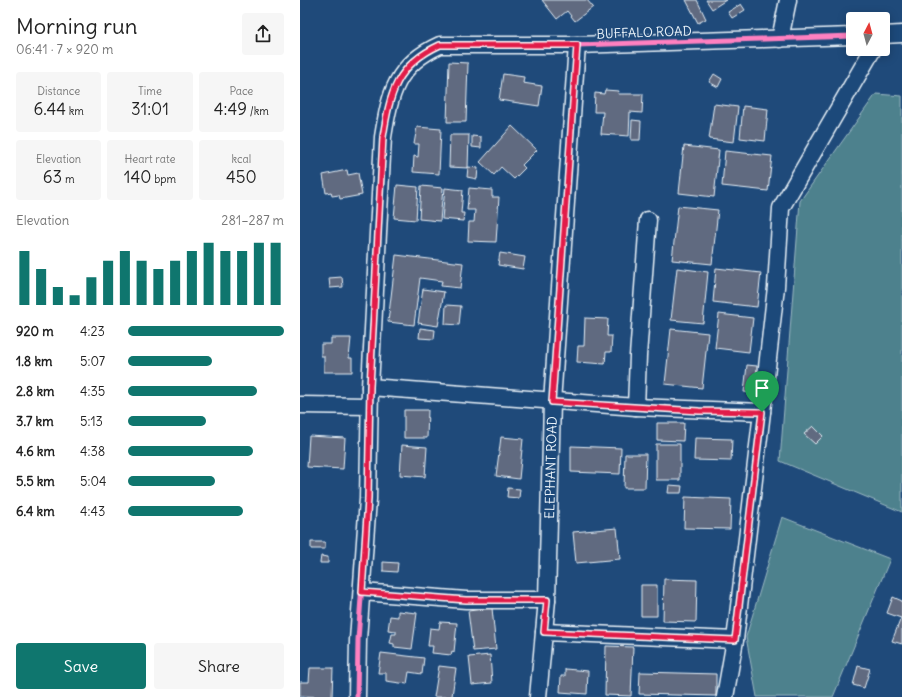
<!DOCTYPE html>
<html lang="en">
<head>
<meta charset="utf-8">
<style>
  body { margin:0; font-family:Delius,sans-serif; background:#f6f6f6; color:#222; height:100vh; display:flex; flex-direction:column; font-size:15px; white-space:nowrap }
  * { box-sizing:border-box; margin:0 }
  p { font-size:13px; color:#767676 }
  .icon { flex:none; width:22px; height:22px; fill:none; stroke:currentColor; stroke-width:2; stroke-linecap:round; stroke-linejoin:round }
  .map { position:relative; flex:1; overflow:hidden }
  .drawer { display:flex; flex-direction:column; background:#fff; width:300px }
  .drawer>* { flex:none }
  .needle { width:26px; rotate:6deg }
  .controls { position:absolute; left:546px; top:12px; display:grid; gap:8px }
  .controls a { display:grid; place-items:center; width:44px; height:44px; border-radius:4px; background:#fff; box-shadow:0 2px 10px #0003; font-size:20px }
  .pin { position:absolute; display:grid; place-items:center; width:34px; height:34px; color:#fff; margin:-41px -17px; border-radius:50% 50% 50% 0; rotate:-45deg; box-shadow:0 0 4px #0007 }
  .pin .icon { rotate:45deg }
  .round { display:grid; place-items:center; flex:none; width:42px; height:42px; border-radius:4px; background:#f6f6f6 }
  .head { display:flex; align-items:center; justify-content:space-between; height:68px; padding:0 16px }
  h1 { font-size:22px; font-weight:600; line-height:30px }
  .metrics { display:grid; grid-template-columns:repeat(3,1fr); gap:6px; height:68px; padding:4px 16px }
  .metrics div { display:grid; align-content:center; border-radius:4px; background:#f6f6f6; text-align:center }
  .metrics b { font-size:17px; font-weight:600 }
  .metrics small { font-size:11px; font-weight:400 }
  .metrics p { font-size:11px }
  .chart { height:112px; padding:8px 16px }
  .chart p { display:flex; justify-content:space-between }
  .chart svg { width:100%; height:72px; margin-top:4px; stroke:#0f766e; stroke-width:6 }
  .primary-button { display:flex; gap:8px; margin-top:auto; padding:8px 16px }
  .primary-button a { flex:1; height:46px; border-radius:4px; background:#0f766e; color:#fff; font-size:16px; font-weight:600; line-height:46px; text-align:center }
  .primary-button a+a { background:#f6f6f6; color:#222 }
  ul { padding:0 16px; list-style:none; font-size:13px }
  li { display:grid; grid-template-columns:64px 48px 1fr; align-items:center; height:30px }
  li i { height:10px; border-radius:5px; background:#0f766e }
  main { display:flex; flex:1; min-height:0 }
  .map>svg:first-child { display:block }
  .green { fill:#4e818d; stroke:#9bb9c2 }
  .building { fill:#606a80; stroke:#e8f1f8 }
  .lines { fill:none; stroke-linecap:round; stroke-linejoin:round }
  .minor-casing { stroke:#e8f1f8; stroke-width:19 }
  .minor { stroke:#1f4a7a; stroke-width:16 }
  .cycleway-casing { stroke:#1f4a7a; stroke-width:8 }
  .cycleway { stroke:#ff80c0; stroke-width:5 }
  .route-casing { stroke:#fff; stroke-width:8 }
  .route { stroke:#e11d48; stroke-width:5 }
  .labels { text-anchor:middle; stroke-width:3; stroke-linejoin:round; paint-order:stroke }
  .street-label { font-size:13px; fill:#e8f1f8; stroke:#1f4a7a }
</style>
</head>
<body>
<main>
<section class="drawer">
<div class="head"><div><h1>Morning run</h1><p>06:41 · 7 × 920 m</p></div><a class="round"><svg class="icon" aria-label="share" viewBox="0 0 24 24"><path d="M12 15V3M7 8l5-5 5 5M5 13v7h14v-7"/></svg></a></div>
<div class="metrics">
<div><p>Distance</p><b>6.44<small> km</small></b></div>
<div><p>Time</p><b>31:01</b></div>
<div><p>Pace</p><b>4:49<small> /km</small></b></div>
</div>
<div class="metrics">
<div><p>Elevation</p><b>63<small> m</small></b></div>
<div><p>Heart rate</p><b>140<small> bpm</small></b></div>
<div><p>kcal</p><b>450</b></div>
</div>
<div class="chart"><p><span>Elevation</span>281–287 m</p>
<svg viewBox="0 0 160 44" preserveAspectRatio="none"><path d="M5 44V11M15 44V22M25 44V33M35 44V38M45 44V27M55 44V17M65 44V11M75 44V17M85 44V22M95 44V17M105 44V11M115 44V6M125 44V11M135 44V11M145 44V6M155 44V6"/></svg>
</div>
<ul>
<li><b>920 m</b>4:23<i style="width:100%"></i></li>
<li><b>1.8 km</b>5:07<i style="width:54%"></i></li>
<li><b>2.8 km</b>4:35<i style="width:83%"></i></li>
<li><b>3.7 km</b>5:13<i style="width:50%"></i></li>
<li><b>4.6 km</b>4:38<i style="width:80%"></i></li>
<li><b>5.5 km</b>5:04<i style="width:56%"></i></li>
<li><b>6.4 km</b>4:43<i style="width:74%"></i></li>
</ul>
<div class="primary-button"><a>Save</a><a>Share</a></div>
</section>
<div class="map">
<svg width="602" height="697" viewBox="0 0 602 697">
  <rect width="100%" height="100%" fill="#1f4a7a"/>
  <filter id="ink" filterUnits="userSpaceOnUse"><feTurbulence type="fractalNoise" baseFrequency=".025" numOctaves="2"/><feDisplacementMap in="SourceGraphic" scale="8" xChannelSelector="R" yChannelSelector="G"/><feConvolveMatrix kernelMatrix="1 2 1 2 8 2 1 2 1" color-interpolation-filters="sRGB"/></filter>
  <g filter="url(#ink)">
    <path class="green" d="M576,94L602,96V512L480,461L500,201Z
      M482,517L590,559L533,697H457L446,637Z"/>
    <path class="building" d="M242,0H287L293,7L275,21L267,11L257,19Z
      M386,0H397L406,19L398,23Z
      M406,0H426L412,9Z
      M441,4L445,10L432,18L428,12Z
      M149,62L168,63L166,122H147Z
      M203,74L224,77L223,83L242,86L239,106L199,100Z
      M414,74L422,79L418,87L409,82Z
      M305,90L319,91L318,94H343L342,113L330,112L329,136L301,134L303,112H294L295,93L304,94Z
      M414,104L438,107L434,142L409,139Z
      M443,106L468,109L465,141L440,138Z
      M332,120L341,121L340,140H331Z
      M212,126L237,150L222,165L225,168L214,179L201,167L194,175L180,162Z
      M117,127L141,129L139,174L113,172L114,156L118,157L119,144H114Z
      M150,135H169L168,168L149,167Z
      M172,136L181,137V148L172,147Z
      M384,146L419,150L414,197L379,193Z
      M425,151L472,156L468,191L422,186Z
      M168,167L178,168L177,179L167,177Z
      M47,170L48,175L58,173L62,195L40,199L39,195L32,196L31,192L26,193L23,175Z
      M97,185L118,187L116,220L94,218Z
      M121,186L143,188L140,221L119,219Z
      M145,188L163,190L161,213H164L163,221L142,219Z
      M169,188L192,190V197H199L196,242L168,241L169,222H174L175,210H167Z
      M378,206L418,210L412,264L372,260Z
      M200,253L225,257L223,269L198,265Z
      M96,255L163,263L160,288L141,286L142,281L120,278L114,325L88,322Z
      M377,268L408,272L403,323L371,320Z
      M416,268L461,273L457,307L413,302Z
      M42,277L43,287L30,288L29,278Z
      M123,289L144,292L138,326L118,323Z
      M146,305L161,306L159,325L145,324Z
      M419,314L453,318L449,352L415,348Z
      M285,318L308,319L307,336H312L311,352H306L305,364L277,362L278,346H284Z
      M120,328L135,330L134,339L119,338Z
      M371,329L408,333L402,388L365,384Z
      M31,338H51L49,358H52V372H24V356H21V344H31Z
      M447,365L457,366L454,393L444,392Z
      M104,410H128L127,438H104Z
      M357,423H384L383,441L357,440Z
      M513,426L523,436L515,444L504,434Z
      M9,436L45,438L43,469L7,467Z
      M201,437L223,439L219,479L196,476Z
      M395,438L432,439L431,461L394,460Z
      M356,444H380V480H356Z
      M102,445L127,447L125,477L100,475Z
      M271,446L321,448L320,474L271,472Z
      M325,454H346L345,488H324Z
      M369,485L382,486L381,493H368Z
      M208,488L220,489L219,498L207,497Z
      M385,497L431,499L430,529L384,528Z
      M317,528L320,559L276,563L273,532Z
      M11,542H25V549H11Z
      M21,556L28,557V563H20Z
      M83,562L98,563L97,572L83,571Z
      M364,579L397,580L396,622L363,621Z
      M341,585H357V616H341Z
      M593,597L602,601V644L592,641L601,618L587,613Z
      M192,608L196,649L173,651L168,611Z
      M98,611L117,613L112,649L94,647V644L90,643L92,634H96V631L88,630L90,616L98,617Z
      M140,622L157,623L154,652L152,651L151,655L132,653L133,646H128L130,628L139,629Z
      M306,646L333,647L331,696L305,695Z
      M81,653L124,658L122,674L109,672L107,684L86,681V673H78Z
      M190,655L192,683L172,685L169,657Z
      M139,666L156,668L152,696L155,697H134Z
      M558,666L570,669L564,688L553,685Z
      M10,668H33L32,697L0,696V682H9Z
      M265,669L288,671L287,694L260,692L261,676H265Z
      M340,672L416,674V696L339,694Z"/>
    <g class="lines">
      <defs>
        <g id="minor">
          <path d="M583,35L602,34"/>
          <path d="M480,39L488,0"/>
          <path d="M70,387L336,407L462,412L435,640L425,697"/>
          <path d="M0,405L69,406"/>
          <path d="M336,407L338,356L348,220"/>
          <path d="M462,412L476,287L481,208L573,49"/>
          <path d="M62,592L166,600H247"/>
          <path d="M244,632L435,640"/>
          <path d="M57,697L58,640L68,499L70,387L83,137C90,93 96,65 140,45H277L553,36"/>
          <path id="s1" d="M238,697L247,600L252,402L277,45"/>
        </g>
      </defs>
      <use href="#minor" class="minor-casing"/>
      <use href="#minor" class="minor"/>
      <defs>
        <path id="cycleway" d="M57,697L58,640L68,499L70,387L83,137C90,93 96,65 140,45H277L553,36"/>
      </defs>
      <use href="#cycleway" class="cycleway-casing"/>
      <use href="#cycleway" class="cycleway"/>
    </g>
  </g>
  <g class="lines" filter="url(#ink)">
    <defs>
      <path id="route" d="M140,45H277L252,402L399,411L462,412L435,640L244,632L247,600H166L62,592L68,499L70,387L83,137C90,93 96,65 140,45Z"/>
    </defs>
    <use href="#route" class="route-casing"/>
    <use href="#route" class="route"/>
  </g>
  <g class="labels">
    <g class="street-label">
      <text transform="translate(344 32) rotate(-2)" y="5">BUFFALO ROAD</text>
      <text dy="5" stroke="none"><textPath href="#s1" startOffset="230">ELEPHANT ROAD</textPath></text>
    </g>
  </g>
</svg>
<div class="controls">
<a><svg class="needle" viewBox="-14 -14 28 28"><path d="M0-13l5 13h-10z" fill="#e53935"/><path d="M0 13l5-13h-10z" fill="#767676"/></svg></a>
</div>
<div class="pin" style="left:462px;top:412px;background:#1e9e55"><svg class="icon" aria-label="arrive" viewBox="0 0 24 24"><path d="M6 21V4h12l-3 4 3 4H6"/></svg></div>
</div>
</main>
</body>
</html>
